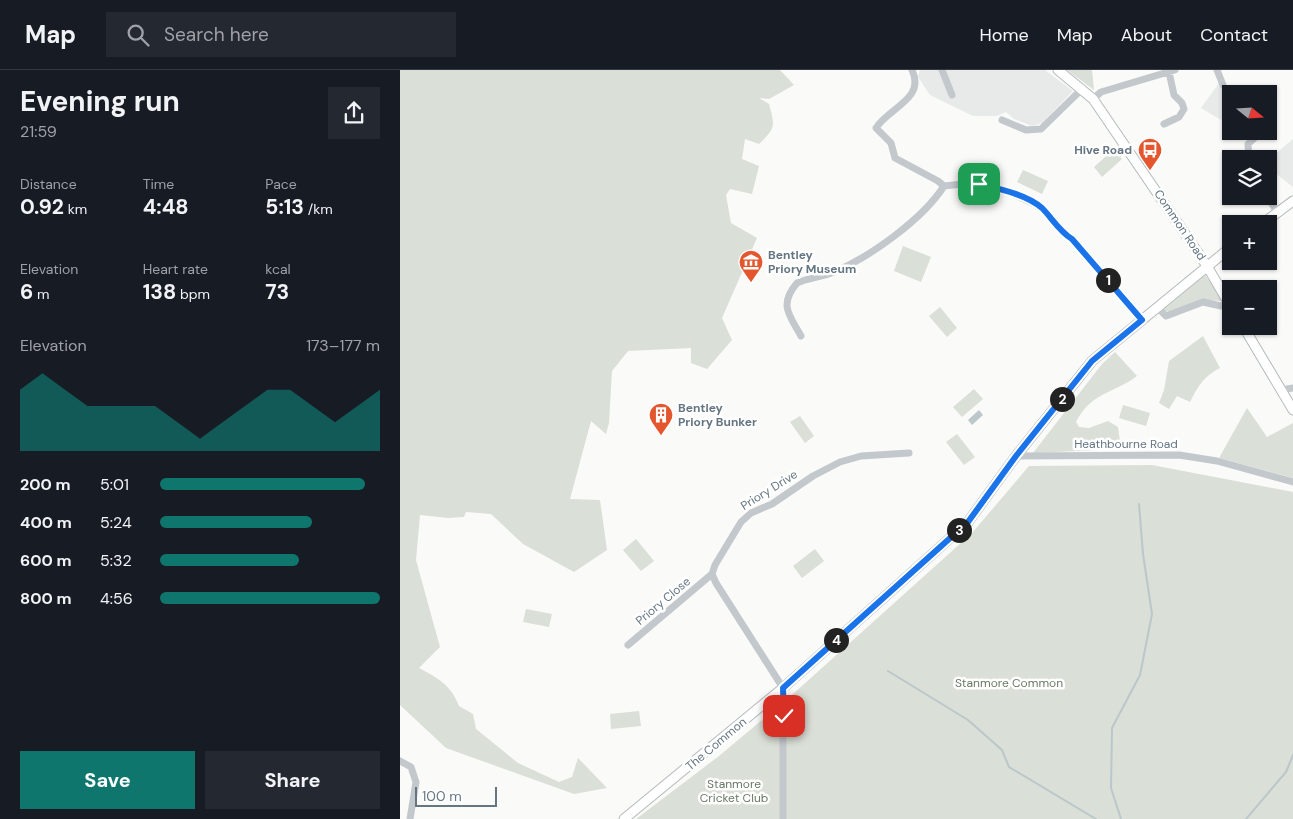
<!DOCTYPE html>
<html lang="en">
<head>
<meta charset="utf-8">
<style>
  body { margin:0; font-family:"DM Sans",sans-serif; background:#242831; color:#f1f3f6; height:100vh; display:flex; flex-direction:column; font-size:19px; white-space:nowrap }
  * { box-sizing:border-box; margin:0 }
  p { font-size:16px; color:#9ea1a6 }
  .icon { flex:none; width:28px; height:28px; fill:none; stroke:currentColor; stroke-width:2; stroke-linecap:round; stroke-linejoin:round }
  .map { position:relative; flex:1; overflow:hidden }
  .details { display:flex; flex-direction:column; background:#171b24; width:400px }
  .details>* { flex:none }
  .needle { width:32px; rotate:108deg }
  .buttons { position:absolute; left:822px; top:15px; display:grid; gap:10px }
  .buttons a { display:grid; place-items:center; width:55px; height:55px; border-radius:0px; background:#171b24; box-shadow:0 1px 4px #0004; font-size:25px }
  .scale { position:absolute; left:15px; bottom:12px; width:82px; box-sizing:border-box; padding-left:5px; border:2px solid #657683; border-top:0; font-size:14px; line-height:18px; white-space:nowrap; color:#657683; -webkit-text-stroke:4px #fff; paint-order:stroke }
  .pin { position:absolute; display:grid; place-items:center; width:42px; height:42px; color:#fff; margin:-21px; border-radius:10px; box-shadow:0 2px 8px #0006 }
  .km { position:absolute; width:25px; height:25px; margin:-12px; border-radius:50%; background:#222; color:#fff; font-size:14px; line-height:25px; text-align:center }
  .round { display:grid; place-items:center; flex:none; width:52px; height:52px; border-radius:0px; background:#242831 }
  .overview { display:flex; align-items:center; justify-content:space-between; height:85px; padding:0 20px }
  h1 { font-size:28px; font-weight:700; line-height:38px }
  .stats { display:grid; grid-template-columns:repeat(3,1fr); gap:8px; height:85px; padding:5px 20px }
  .stats div { display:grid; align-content:center }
  .stats b { font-size:21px; font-weight:700 }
  .stats small { font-size:14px; font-weight:400 }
  .stats p { font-size:14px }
  .chart { height:140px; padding:10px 20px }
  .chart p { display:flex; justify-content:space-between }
  .chart svg { width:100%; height:90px; margin-top:5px; fill:#0f766e; opacity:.7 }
  .action { display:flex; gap:10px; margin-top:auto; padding:10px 20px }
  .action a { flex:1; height:58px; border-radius:0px; background:#0f766e; color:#fff; font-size:20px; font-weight:700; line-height:58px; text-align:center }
  .action a+a { background:#242831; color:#f1f3f6 }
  ul { padding:0 20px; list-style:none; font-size:16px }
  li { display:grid; grid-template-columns:80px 60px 1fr; align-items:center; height:38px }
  li i { height:12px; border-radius:6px; background:#0f766e }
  header { display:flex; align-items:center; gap:30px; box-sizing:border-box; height:70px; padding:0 25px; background:#171b24; border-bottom:1px solid #363941 }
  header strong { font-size:24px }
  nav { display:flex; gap:28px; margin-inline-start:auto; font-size:18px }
  .search { width:350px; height:45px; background:#242831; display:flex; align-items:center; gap:12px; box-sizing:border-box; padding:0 18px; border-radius:0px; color:#9ea1a6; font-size:19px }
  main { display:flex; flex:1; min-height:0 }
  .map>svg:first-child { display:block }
  .built { fill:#e8e9e9 }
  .green { fill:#dadfd7 }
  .water { fill:#bbc7cb }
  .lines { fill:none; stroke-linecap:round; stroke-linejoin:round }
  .stream { stroke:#bbc7cb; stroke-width:2 }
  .major-casing { stroke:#b5babe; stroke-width:11 }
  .minor { stroke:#c3c8cc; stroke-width:7 }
  .major { stroke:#fff; stroke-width:9 }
  .route-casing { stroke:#fff; stroke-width:10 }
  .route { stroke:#1a73e8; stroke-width:6 }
  .labels { text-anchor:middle; stroke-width:5; stroke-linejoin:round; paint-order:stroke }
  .poi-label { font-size:12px; font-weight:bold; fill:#657683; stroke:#fff; text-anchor:start }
  .street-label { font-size:12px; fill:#657683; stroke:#fff }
  .park-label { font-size:12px; fill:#687a64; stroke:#fff }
</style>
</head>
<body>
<header>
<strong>Map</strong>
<div class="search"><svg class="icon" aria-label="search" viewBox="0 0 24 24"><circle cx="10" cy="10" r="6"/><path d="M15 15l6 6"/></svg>Search here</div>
<nav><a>Home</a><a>Map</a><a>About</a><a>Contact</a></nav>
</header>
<main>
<section class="details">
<div class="overview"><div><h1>Evening run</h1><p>21:59</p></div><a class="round"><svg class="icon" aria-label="share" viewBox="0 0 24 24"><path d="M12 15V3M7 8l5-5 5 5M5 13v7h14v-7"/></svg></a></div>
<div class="stats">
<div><p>Distance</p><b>0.92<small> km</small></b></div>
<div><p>Time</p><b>4:48</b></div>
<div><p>Pace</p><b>5:13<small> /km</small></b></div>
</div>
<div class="stats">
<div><p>Elevation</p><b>6<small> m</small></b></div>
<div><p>Heart rate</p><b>138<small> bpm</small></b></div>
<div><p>kcal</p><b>73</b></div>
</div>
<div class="chart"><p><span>Elevation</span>173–177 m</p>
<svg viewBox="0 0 160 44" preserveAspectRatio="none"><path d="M0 44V14L10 6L20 14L30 22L40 22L50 22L60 22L70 30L80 38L90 30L100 22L110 14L120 14L130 22L140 30L150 22L160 14V44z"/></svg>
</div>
<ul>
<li><b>200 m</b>5:01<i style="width:93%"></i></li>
<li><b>400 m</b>5:24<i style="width:69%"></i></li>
<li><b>600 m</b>5:32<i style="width:63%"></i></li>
<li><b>800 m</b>4:56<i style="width:100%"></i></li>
</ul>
<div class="action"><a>Save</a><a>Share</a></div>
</section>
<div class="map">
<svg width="893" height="749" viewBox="0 0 893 749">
  <rect width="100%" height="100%" fill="#fafaf8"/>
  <path class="built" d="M520,0H645L673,21L642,53L632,56L614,49L606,42L597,46H573L530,25L518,7Z
    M819,13L844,24H831V52L826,53L801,38Z
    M893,69V117L869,98V89Z"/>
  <path class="green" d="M0,0H380L394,15L369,29L359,28L369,34C375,56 376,58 359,74L345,69L342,89L359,96L352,124L330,119L326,125L331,153L357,168L322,248L332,270L307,299L291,293V278L228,281L212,301L209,353L206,364L191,351L170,429L200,430L207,480L174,502L123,474L91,444L66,442L64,447L48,448L20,445L16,490L40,577L19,598C38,608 51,615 59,636L73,644L76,659L118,693L159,712L172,707L178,688L207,718L174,724L46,678L0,635Z
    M667,0H692L694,20Z
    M714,79L722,89L702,107L694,97Z
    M623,100L648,111L642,124L617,112Z
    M503,176L531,187L521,212L494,201Z
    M805,205L822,228V231L800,230L769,242L763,240Z
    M540,237L557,258L547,267L529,246Z
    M803,266L820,298C804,306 798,316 790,332L777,326L769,339L759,333L764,320L769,291Z
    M715,282L737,306C713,324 691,322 676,352L679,357L689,358L708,351L718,357L721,379L633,383L702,294Z
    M574,319L583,329L562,347L553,337Z
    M723,335L750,343L746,356L719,348Z
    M847,338L867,367L893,353V408L819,388Z
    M400,346L414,366L405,373L390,352Z
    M557,364L575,387L564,395L546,372Z
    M752,395L893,422V749H236L319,686L393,624L572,463L629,396Z
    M236,469L254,491L241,501L223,480Z
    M415,479L424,491L402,508L393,496Z
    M126,539L152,544L149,557L123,552Z
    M239,641L241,656L211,659L210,644Z"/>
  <path class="water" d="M579,340L583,345L572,355L568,350Z"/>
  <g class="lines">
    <path class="stream" d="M488,601L568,650L602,680L609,697L696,749
      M721,749L711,718L712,658L740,605L752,544L743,484L739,434
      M846,749L886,702L893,685"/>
    <defs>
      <path id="major" d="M658,0L693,29L807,196L831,237
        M862,154L893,131
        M843,256L893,340
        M224,749L383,618L568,452L616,386L692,291L831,177"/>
    </defs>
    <use href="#major" class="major-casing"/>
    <path class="minor" d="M512,0C526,29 488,38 476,58L491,73L495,88L538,111L544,116
      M542,0L552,25
      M817,0L823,15
      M693,29L701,22L775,0
      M602,50L626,60L641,59L683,18
      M764,54L779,47L784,39L782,33L774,25L769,2
      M849,89L848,74L859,64
      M867,126L877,142
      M757,237L766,246L803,232L821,236
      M401,266C390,246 378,235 397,213C408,208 422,207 434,202C470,187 523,149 544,116L572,113L611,123L641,137L665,164L672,169L742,250
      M881,320L893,318
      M616,386L779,385L817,391L893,412
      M228,575L312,504
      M0,691L11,697L16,712L10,749
      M383,749V618L316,513L312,504L315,495L341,452L351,443L372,434L413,406L440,392L461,386L509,383"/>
    <use href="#major" class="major"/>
  </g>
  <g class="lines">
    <defs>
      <path id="route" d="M384,646L383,618L568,452L616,386L692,291L742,250L672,169C659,161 652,148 642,138C626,124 599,119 579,114"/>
    </defs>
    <use href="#route" class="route-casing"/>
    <use href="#route" class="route"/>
  </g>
  <defs>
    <symbol id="bus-pin" viewBox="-11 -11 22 30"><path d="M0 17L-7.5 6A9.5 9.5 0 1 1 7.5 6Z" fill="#e4572e" stroke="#fff"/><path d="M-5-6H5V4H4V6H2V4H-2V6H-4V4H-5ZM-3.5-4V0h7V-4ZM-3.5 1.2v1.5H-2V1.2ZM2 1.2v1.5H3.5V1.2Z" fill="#fff"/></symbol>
    <symbol id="museum-pin" viewBox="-11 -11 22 30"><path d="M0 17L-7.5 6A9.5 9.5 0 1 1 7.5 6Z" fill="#e4572e" stroke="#fff"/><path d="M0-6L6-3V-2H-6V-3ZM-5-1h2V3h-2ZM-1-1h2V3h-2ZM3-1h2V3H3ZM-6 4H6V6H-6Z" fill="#fff"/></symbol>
    <symbol id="building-pin" viewBox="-11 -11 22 30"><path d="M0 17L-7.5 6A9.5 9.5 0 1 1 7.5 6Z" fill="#e4572e" stroke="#fff"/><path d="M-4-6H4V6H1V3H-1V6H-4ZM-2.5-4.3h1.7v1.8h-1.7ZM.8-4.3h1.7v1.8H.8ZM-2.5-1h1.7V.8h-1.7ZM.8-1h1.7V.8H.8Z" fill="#fff"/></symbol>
  </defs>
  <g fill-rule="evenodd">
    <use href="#bus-pin" x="736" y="66" width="28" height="38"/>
    <use href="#museum-pin" x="337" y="178" width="28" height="38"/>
    <use href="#building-pin" x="247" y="331" width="28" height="38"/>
  </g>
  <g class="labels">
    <g class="poi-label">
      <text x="732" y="84" text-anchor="end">Hive Road</text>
      <text x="368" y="189">Bentley<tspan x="368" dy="14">Priory Museum</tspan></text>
      <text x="278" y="342">Bentley<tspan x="278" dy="14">Priory Bunker</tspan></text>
    </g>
    <g class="street-label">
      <text transform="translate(780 155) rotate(56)" y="4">Common Road</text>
      <text x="726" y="378">Heathbourne Road</text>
      <text transform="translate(369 420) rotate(-32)" y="4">Priory Drive</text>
      <text transform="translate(263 531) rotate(-40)" y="4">Priory Close</text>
      <text transform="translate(316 674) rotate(-40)" y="4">The Common</text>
    </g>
    <g class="park-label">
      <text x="609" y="617">Stanmore Common</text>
      <text x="334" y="718">Stanmore<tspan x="334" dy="14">Cricket Club</tspan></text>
    </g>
  </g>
</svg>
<div class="buttons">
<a><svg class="needle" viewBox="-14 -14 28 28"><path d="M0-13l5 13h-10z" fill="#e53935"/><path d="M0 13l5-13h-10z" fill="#9ea1a6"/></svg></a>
<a><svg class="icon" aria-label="layers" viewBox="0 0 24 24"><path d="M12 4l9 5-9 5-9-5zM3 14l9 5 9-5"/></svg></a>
<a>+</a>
<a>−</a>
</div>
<div class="scale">100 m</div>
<div class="pin" style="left:579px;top:114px;background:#1e9e55"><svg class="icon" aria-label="arrive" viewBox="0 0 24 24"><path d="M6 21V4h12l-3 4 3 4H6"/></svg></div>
<div class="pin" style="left:384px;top:646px;background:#d93025"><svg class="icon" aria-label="check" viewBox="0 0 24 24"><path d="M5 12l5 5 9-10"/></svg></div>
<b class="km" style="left:708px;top:210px">1</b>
<b class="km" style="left:662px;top:329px">2</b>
<b class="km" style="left:559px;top:460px">3</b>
<b class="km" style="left:436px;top:570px">4</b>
</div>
</main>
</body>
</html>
